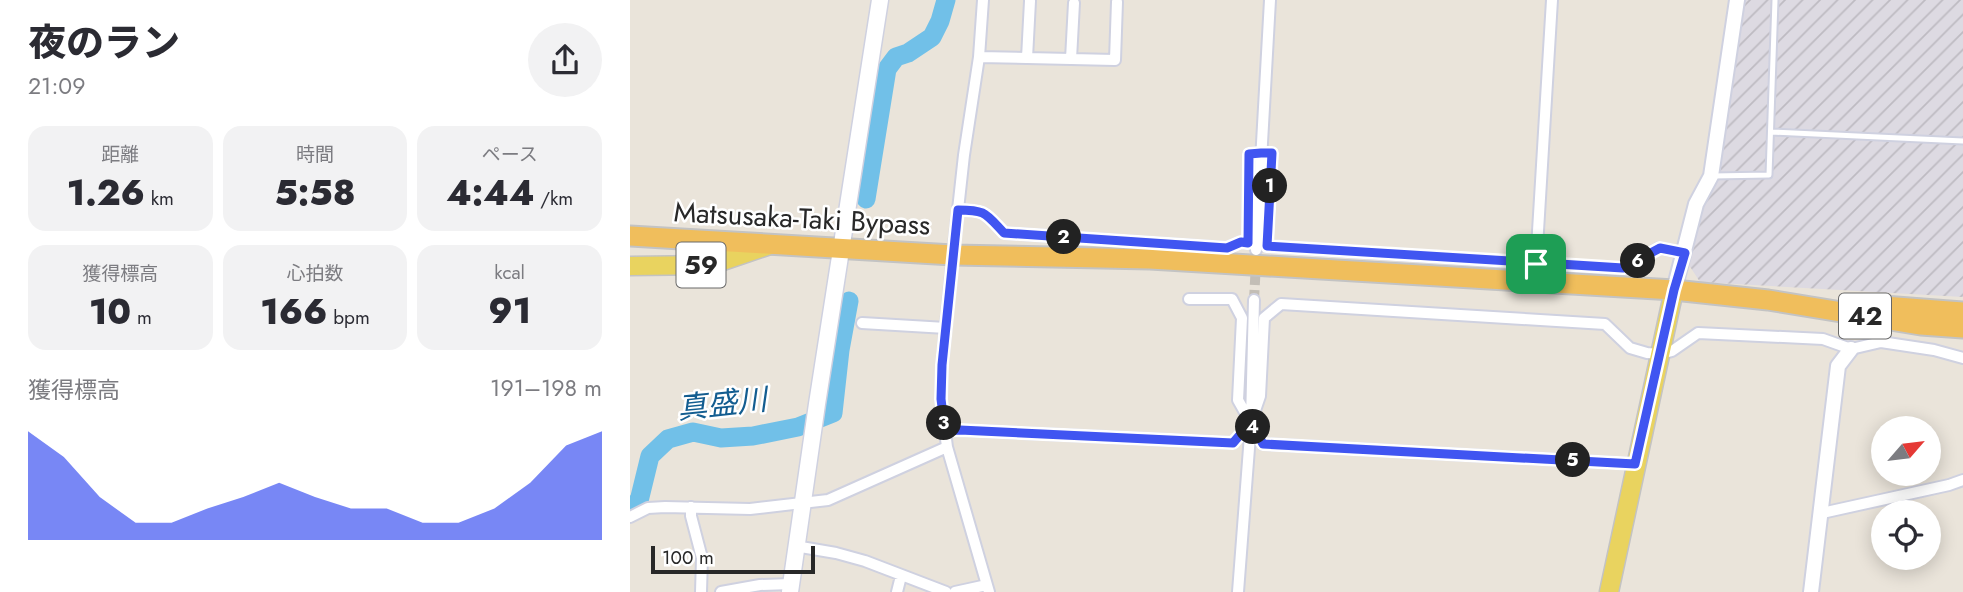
<!DOCTYPE html>
<html lang="ja">
<head>
<meta charset="utf-8">
<style>
  body { margin:0; font-family:Jost,"Noto Sans JP",sans-serif; background:#f2f2f3; color:#2b2b33; height:100vh; display:flex; flex-direction:column; font-size:26px; white-space:nowrap }
  * { box-sizing:border-box; margin:0 }
  p { font-size:23px; color:#7c7c81 }
  .icon { flex:none; width:38px; height:38px; fill:none; stroke:currentColor; stroke-width:2; stroke-linecap:round; stroke-linejoin:round }
  .map { position:relative; flex:1; overflow:hidden }
  .drawer { display:flex; flex-direction:column; background:#fff; width:630px }
  .drawer>* { flex:none }
  .needle { width:46px; rotate:62deg }
  .controls { position:absolute; left:1241px; top:416px; display:grid; gap:14px }
  .controls a { display:grid; place-items:center; width:70px; height:70px; border-radius:50%; background:#fff; box-shadow:0 4px 18px #0003; font-size:35px }
  .scale { position:absolute; left:21px; bottom:18px; width:164px; box-sizing:border-box; padding-left:7px; border:4px solid #282828; border-top:0; font-size:19px; line-height:24px; white-space:nowrap; color:#282828; -webkit-text-stroke:5px #fff; paint-order:stroke }
  .pin { position:absolute; display:grid; place-items:center; width:60px; height:60px; color:#fff; margin:-30px; border-radius:14px; box-shadow:0 4px 10px #0006 }
  .km { position:absolute; width:35px; height:35px; margin:-18px; border-radius:50%; background:#222; color:#fff; font-size:19px; line-height:35px; text-align:center }
  .round { display:grid; place-items:center; flex:none; width:74px; height:74px; border-radius:37px; background:#f2f2f3 }
  .head { display:flex; align-items:center; justify-content:space-between; height:119px; padding:0 28px }
  h1 { font-size:38px; font-weight:800; line-height:52px }
  .figures { display:grid; grid-template-columns:repeat(3,1fr); gap:10px; height:119px; padding:7px 28px }
  .figures div { display:grid; align-content:center; border-radius:18px; background:#f2f2f3; text-align:center }
  .figures b { font-size:35px; font-weight:800 }
  .figures small { font-size:19px; font-weight:400 }
  .figures p { font-size:19px }
  .chart { height:196px; padding:14px 28px }
  .chart p { display:flex; justify-content:space-between }
  .chart svg { width:100%; height:126px; margin-top:7px; fill:#4055f1; opacity:.7 }
  main { display:flex; flex:1; min-height:0 }
  .map>svg:first-child { display:block }
  .industrial { fill:url(#industrial-furrows) }
  .lines { fill:none; stroke-linecap:round; stroke-linejoin:round }
  .river { stroke:#71c0e8; stroke-width:19 }
  .minor-tunnel { stroke:#c3beb6; stroke-width:10; stroke-dasharray:10 5; stroke-linecap:butt }
  .service-casing { stroke:#cfd1e0; stroke-width:9 }
  .minor-casing { stroke:#cfd1e0; stroke-width:14 }
  .tertiary-casing { stroke:#cfd1e0; stroke-width:18 }
  .secondary-casing { stroke:#cfd1e0; stroke-width:19 }
  .primary-casing { stroke:#c3c3c3; stroke-width:21 }
  .trunk-casing { stroke:#c3c3c3; stroke-width:23 }
  .service { stroke:#fff; stroke-width:5 }
  .minor { stroke:#fff; stroke-width:10 }
  .tertiary { stroke:#fff; stroke-width:14 }
  .secondary { stroke:#fff; stroke-width:16 }
  .primary { stroke:#e9d35f; stroke-width:18 }
  .trunk { stroke:#f0be5c; stroke-width:19 }
  .route-casing { stroke:#fff; stroke-width:14 }
  .route { stroke:#4055f1; stroke-width:9 }
  .labels { text-anchor:middle; stroke-width:5; stroke-linejoin:round; paint-order:stroke }
  .shield { fill:#fff; stroke:#686868; stroke-width:2 }
  .shield-label { font-size:26px; font-weight:bold; fill:#282828 }
  .street-label { font-size:28px; fill:#282828; stroke:#fff }
  .water-label { font-size:30px; font-style:italic; fill:#135d90; stroke:#fff }
</style>
</head>
<body>
<main>
<section class="drawer">
<div class="head"><div><h1>夜のラン</h1><p>21:09</p></div><a class="round"><svg class="icon" aria-label="share" viewBox="0 0 24 24"><path d="M12 15V3M7 8l5-5 5 5M5 13v7h14v-7"/></svg></a></div>
<div class="figures">
<div><p>距離</p><b>1.26<small> km</small></b></div>
<div><p>時間</p><b>5:58</b></div>
<div><p>ペース</p><b>4:44<small> /km</small></b></div>
</div>
<div class="figures">
<div><p>獲得標高</p><b>10<small> m</small></b></div>
<div><p>心拍数</p><b>166<small> bpm</small></b></div>
<div><p>kcal</p><b>91</b></div>
</div>
<div class="chart"><p><span>獲得標高</span>191–198 m</p>
<svg viewBox="0 0 160 44" preserveAspectRatio="none"><path d="M0 44V6L10 15L20 29L30 38L40 38L50 33L60 29L70 24L80 29L90 33L100 33L110 38L120 38L130 33L140 24L150 11L160 6V44z"/></svg>
</div>
</section>
<div class="map">
<svg width="1333" height="592" viewBox="0 0 1333 592">
  <defs>
    <pattern id="industrial-furrows" width="10" height="10" patternUnits="userSpaceOnUse" patternTransform="scale(1.75)"><rect width="10" height="10" fill="#dddae2"/><path d="M-1 1l2-2M0 10L10 0M9 11l2-2" fill="none" stroke="#bebbc2"/></pattern>
  </defs>
  <rect width="100%" height="100%" fill="#eae4da"/>
  <path class="industrial" d="M1112,0H1333V297L1070,282L1057,262Z"/>
  <g class="lines">
    <path class="river" d="M236,199L257,69L266,57L278,53L302,37L310,21L316,0
      M0,507L9,501L20,456L38,439L63,432L91,438L123,436L168,427L203,413L210,350L219,301"/>
    <path class="minor-tunnel" d="M624,300L626,263"/>
    <defs>
      <path id="service" d="M1142,132L1333,141
        M1083,176L1139,175L1145,0"/>
      <path id="minor" d="M353,0L349,57L334,155L323,255L312,365L311,399L317,447L359,592
        M349,57L485,60L487,2
        M397,58L400,1
        M441,59L444,3
        M328,210C356,210 355,213 374,233L597,248L611,242L618,243L619,154L642,153L637,246L993,269L1029,248L1055,253
        M626,250L640,0
        M906,264L922,0
        M559,299H602L612,318L608,400L633,444L1005,464
        M232,323L316,328
        M315,431L330,430L603,443L621,422L630,396L634,318L651,304L975,324L1000,348L1017,353L1031,354L1042,351L1068,333L1193,339L1221,349L1251,342L1304,350L1333,358
        M61,507V516L72,558L71,592
        M1192,513L1319,485L1333,480
        M0,517L18,508L35,507L120,509L198,500L317,447
        M165,546L206,553L235,561L316,592
        M91,592L130,585L161,584
        M267,592L271,576
        M325,592L357,585
        M608,592L621,422L624,300"/>
      <path id="tertiary" d="M1044,290L1066,204L1081,176L1107,0
        M1181,592L1208,366L1221,349"/>
      <path id="secondary" d="M160,592L187,404L250,0"/>
      <path id="primary" d="M0,266L81,265L140,245
        M979,592L1044,290"/>
      <path id="trunk" d="M0,236L323,255L520,259L1044,290L1138,300L1291,325L1333,328
        M1240,305L1333,312"/>
    </defs>
    <use href="#service" class="service-casing"/>
    <use href="#minor" class="minor-casing"/>
    <use href="#tertiary" class="tertiary-casing"/>
    <use href="#secondary" class="secondary-casing"/>
    <use href="#primary" class="primary-casing"/>
    <use href="#trunk" class="trunk-casing"/>
    <use href="#service" class="service"/>
    <use href="#minor" class="minor"/>
    <use href="#tertiary" class="tertiary"/>
    <use href="#secondary" class="secondary"/>
    <use href="#primary" class="primary"/>
    <use href="#trunk" class="trunk"/>
  </g>
  <g class="lines">
    <defs>
      <path id="route" d="M631,153H642L637,246L993,268L1030,248L1055,253L1044,290L1005,464L633,444L621,422L603,443L330,430L315,431L311,399L312,365L328,210C356,210 355,213 374,233L597,248L611,242L618,243L619,154Z"/>
    </defs>
    <use href="#route" class="route-casing"/>
    <use href="#route" class="route"/>
  </g>
  <g class="labels">
    <g class="shield">
      <rect x="46.5" y="242.5" width="49" height="45" rx="5"/>
      <rect x="1209" y="293.5" width="52" height="45" rx="5"/>
    </g>
    <g class="shield-label">
      <text x="71" y="274">59</text>
      <text x="1235" y="325">42</text>
    </g>
    <g class="street-label">
      <text transform="translate(172 218) rotate(3)" y="10">Matsusaka-Taki Bypass</text>
    </g>
    <g class="water-label">
      <text transform="translate(92 404) rotate(-6)" y="10">真盛川</text>
    </g>
  </g>
</svg>
<div class="controls">
<a><svg class="needle" viewBox="-14 -14 28 28"><path d="M0-13l5 13h-10z" fill="#e53935"/><path d="M0 13l5-13h-10z" fill="#7c7c81"/></svg></a>
<a><svg class="icon" aria-label="locate" viewBox="0 0 24 24"><circle cx="12" cy="12" r="6"/><path d="M12 2v4M12 18v4M2 12h4M18 12h4"/></svg></a>
</div>
<div class="scale">100 m</div>
<div class="pin" style="left:906px;top:264px;background:#1e9e55"><svg class="icon" aria-label="arrive" viewBox="0 0 24 24"><path d="M6 21V4h12l-3 4 3 4H6"/></svg></div>
<b class="km" style="left:640px;top:186px">1</b>
<b class="km" style="left:434px;top:237px">2</b>
<b class="km" style="left:314px;top:423px">3</b>
<b class="km" style="left:623px;top:427px">4</b>
<b class="km" style="left:943px;top:460px">5</b>
<b class="km" style="left:1008px;top:261px">6</b>
</div>
</main>
</body>
</html>
